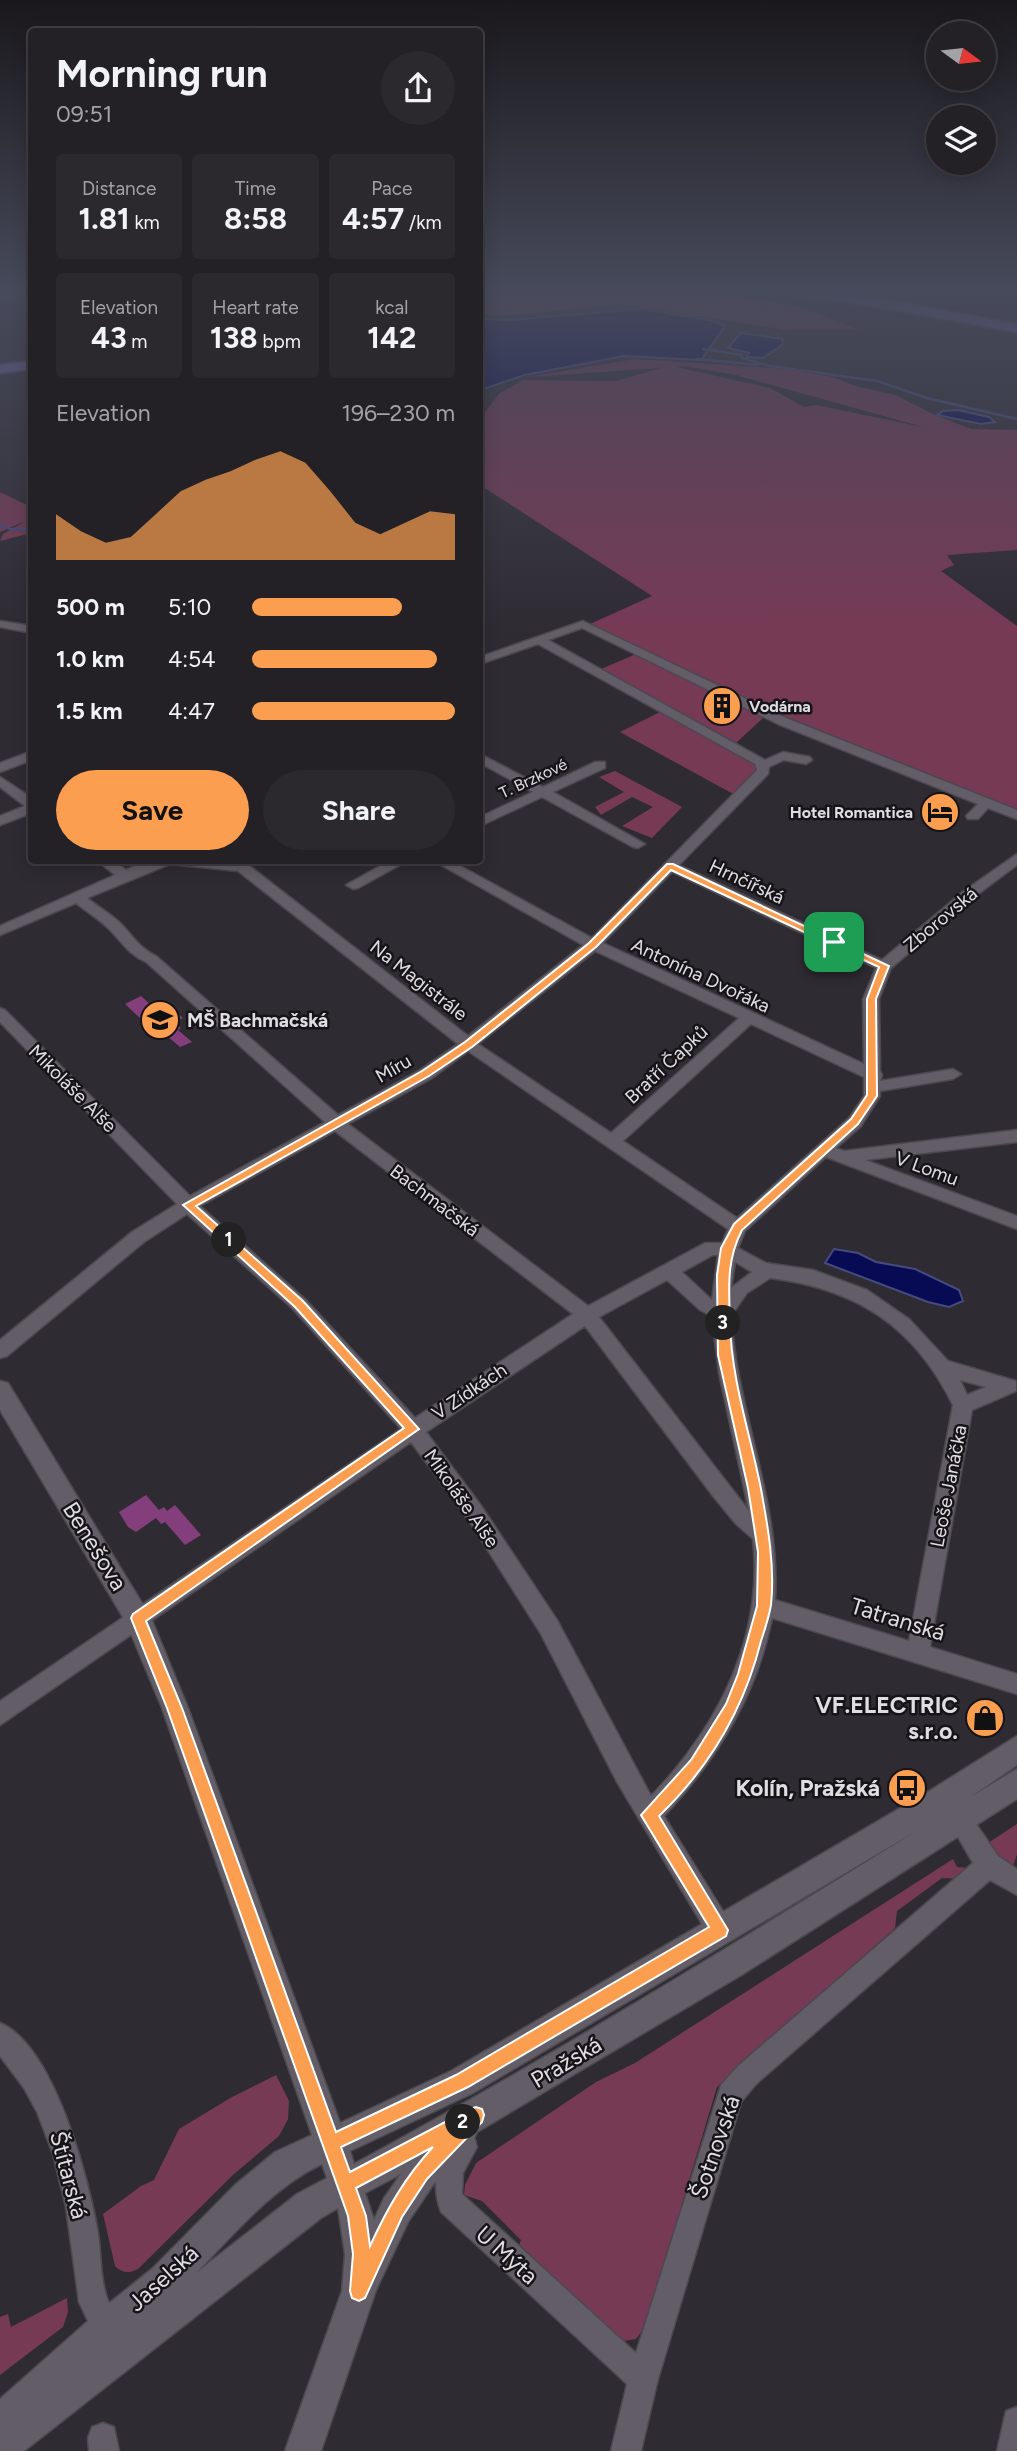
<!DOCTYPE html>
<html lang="en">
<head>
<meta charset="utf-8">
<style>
  body { margin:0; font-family:Figtree,sans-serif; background:#2b282e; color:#f1f3f6; height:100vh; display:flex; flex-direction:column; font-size:26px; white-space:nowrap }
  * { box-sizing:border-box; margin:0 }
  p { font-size:23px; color:#a3a3a7 }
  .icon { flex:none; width:38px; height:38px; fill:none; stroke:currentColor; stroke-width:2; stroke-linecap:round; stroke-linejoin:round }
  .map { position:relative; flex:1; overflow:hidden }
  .sheet { position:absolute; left:28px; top:28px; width:455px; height:836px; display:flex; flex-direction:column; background:#232026; border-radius:7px; box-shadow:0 4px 18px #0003,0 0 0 2px #403e43 }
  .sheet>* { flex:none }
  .needle { width:46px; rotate:105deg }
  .tools { position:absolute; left:926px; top:21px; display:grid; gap:14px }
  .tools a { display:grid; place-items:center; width:70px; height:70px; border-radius:50%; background:#232026; box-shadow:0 4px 18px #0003,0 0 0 2px #403e43; font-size:35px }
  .pin { position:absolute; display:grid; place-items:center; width:60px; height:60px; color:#fff; margin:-30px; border-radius:14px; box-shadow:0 4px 10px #0006 }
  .km { position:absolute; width:35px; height:35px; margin:-18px; border-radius:50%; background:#222; color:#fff; font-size:19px; line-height:35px; text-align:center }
  .round { display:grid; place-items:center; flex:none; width:74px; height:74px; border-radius:37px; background:#2b282e }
  .headline { display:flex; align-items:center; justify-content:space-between; height:119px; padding:0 28px }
  h1 { font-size:38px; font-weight:700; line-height:52px }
  .stats { display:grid; grid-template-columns:repeat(3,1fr); gap:10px; height:119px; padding:7px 28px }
  .stats div { display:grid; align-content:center; border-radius:7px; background:#2b282e; text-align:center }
  .stats b { font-size:30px; font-weight:700 }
  .stats small { font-size:19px; font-weight:400 }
  .stats p { font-size:19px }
  .chart { height:196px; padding:14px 28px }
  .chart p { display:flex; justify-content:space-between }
  .chart svg { width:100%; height:126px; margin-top:7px; fill:#fb9e50; opacity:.7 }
  .primary-button { display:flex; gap:14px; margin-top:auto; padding:14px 28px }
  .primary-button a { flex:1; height:80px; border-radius:42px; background:#fb9e50; color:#111; font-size:28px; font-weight:700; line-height:80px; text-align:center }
  .primary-button a+a { background:#2b282e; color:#f1f3f6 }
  ul { padding:0 28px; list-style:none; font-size:23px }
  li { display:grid; grid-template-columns:112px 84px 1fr; align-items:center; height:52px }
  li i { height:18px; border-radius:9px; background:#fb9e50 }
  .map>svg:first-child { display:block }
  .green { fill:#773a55; fill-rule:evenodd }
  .water { fill:#060b54; stroke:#474a7f; stroke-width:2 }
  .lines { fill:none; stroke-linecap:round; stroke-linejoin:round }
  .stream { stroke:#474a7f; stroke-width:2.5 }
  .building { fill:#853e7c }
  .minor-casing { stroke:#4b484e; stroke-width:3 }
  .tertiary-casing { stroke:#4b484e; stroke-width:3 }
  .primary-casing { stroke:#4b484e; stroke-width:4 }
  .minor { fill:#625d66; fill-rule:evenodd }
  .tertiary { fill:#625d66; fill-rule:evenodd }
  .primary { fill:#7666b3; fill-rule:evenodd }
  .route { fill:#fb9e50; stroke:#fff; stroke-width:2; fill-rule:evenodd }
  .labels { text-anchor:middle; stroke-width:5; stroke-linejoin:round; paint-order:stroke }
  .far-poi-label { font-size:16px; font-weight:bold; fill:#e0dde2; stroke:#161418; text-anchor:start }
  .far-street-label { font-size:16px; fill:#e0dde2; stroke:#161418 }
  .street-label { font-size:19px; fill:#e0dde2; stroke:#161418 }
  .poi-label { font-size:19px; font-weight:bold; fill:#e0dde2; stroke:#161418; text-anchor:start }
  .near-street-label { font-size:23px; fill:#e0dde2; stroke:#161418 }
  .near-poi-label { font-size:23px; font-weight:bold; fill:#e0dde2; stroke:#161418; text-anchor:end }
</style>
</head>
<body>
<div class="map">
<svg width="1017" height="2451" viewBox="0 0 1017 2451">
  <rect width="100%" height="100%" fill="#2f2b33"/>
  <path class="green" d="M686,288L795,305L860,330H788L620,304L525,314L480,315V297L489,295L491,291Z
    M635,359L786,369L833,377L856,386L895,395L935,415L971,429L1017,430V550L947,555L954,565L941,571L1017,626V813L785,719L590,624L652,596L480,485V418L500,393L523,380L616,381L661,368L528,377ZM685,366L736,375L923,427L816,405L804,407L770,388L676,367Z
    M0,492L31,507V533L0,541L3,534L26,521L0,532Z
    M636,654L764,717L736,743L601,669Z
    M662,711L759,765V770L735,795L620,732Z
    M615,771L682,807L652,838L622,826L653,807L632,797L601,815L595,807L624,792L599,777Z
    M1017,1824V1854L1013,1867L993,1856L985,1845Z
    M953,1859L957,1867L971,1868L959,1879L942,1878L897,1911L895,1928L717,2087L645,2327L636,2339L624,2341L518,2248L521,2240L482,2201L464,2195L465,2185L476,2163L596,2082L635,2063Z
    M276,2075L289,2101L288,2119L279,2136L234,2174L138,2269C129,2274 122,2273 115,2266L103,2214L141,2186L154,2180L179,2129L232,2097Z
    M67,2298L68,2312L63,2327L0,2375V2317L8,2314L11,2327Z"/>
  <path class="water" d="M641,309L710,320L725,326L701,360L624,356L525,375L480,390V319L511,320Z
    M741,333L783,339L782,345L763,358L747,357L749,353L728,348Z
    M958,410L989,417L995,422L981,424L937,415L943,411Z
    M834,1249L858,1253L876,1262L915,1269L959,1290L963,1301L949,1307L928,1302L825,1263Z"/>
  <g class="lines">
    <path class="stream" d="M703,349L742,355V358L770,366L877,381L927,398L1017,419
      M697,359L758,365
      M0,524L9,529H32"/>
  </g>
  <path class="building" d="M141,996L154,1008L157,1007L163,1012L171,1008L183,1018L174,1022L181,1028L178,1030L192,1042L180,1047L166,1035L161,1038L125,1004Z
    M146,1495L159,1510L164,1507L167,1511L175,1505L201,1535L185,1545L165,1522L161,1524L156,1518L136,1532L128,1527L119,1512Z"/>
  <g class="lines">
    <defs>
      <path id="minor" d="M32,287V291L0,300V295Z
        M0,621L32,626V633L0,627Z
        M583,621L786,718L1017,810V819L988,808L978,819H968L966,816L978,804L778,724L582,628L548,640L765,760L783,752L810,757L812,760L806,764L784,760L769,767L768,774L679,865L882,960L964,891L1017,854V865L974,897L891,968L879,999L880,1071L882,1075L880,1081L953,1069L961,1074L953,1079L880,1091V1096L861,1126L836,1148L844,1151L1017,1130V1142L865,1160L1017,1216V1229L826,1157L745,1231L738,1248L766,1263L813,1270L867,1290L909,1319L948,1361L1016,1381V1391L972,1410L930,1647L1017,1674V1694L772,1618C757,1695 717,1760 664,1816L729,1921L732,1930L729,1939L720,1942L711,1939L617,1782L541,1634L468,1519L411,1442L0,1725V1701L401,1429L293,1309L187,1214L144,1242L7,1356L0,1358V1340L132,1232L177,1204L0,1022V1008L5,1010L190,1196L325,1122L146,962C130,955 123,944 112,932C102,921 87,912 76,903L0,935V926L115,875L98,861H114L126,870L147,861H221L247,864L468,1036L583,945L434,861H451L592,938L757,770L755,764L538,644L480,664V657ZM170,864L238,871L458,1044L420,1070L338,1115L156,956C141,949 134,938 123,926C113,915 98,907 87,898ZM672,872L876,968L863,999L864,1064L603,943ZM595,951L739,1018L611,1133L478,1044ZM751,1024L864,1077V1096L849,1118L737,1218L623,1141ZM468,1051L728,1229L722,1243H705L588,1306L348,1124L432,1078ZM335,1131L573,1314L415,1418L305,1299L200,1206ZM713,1255H718L712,1300L682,1272ZM735,1262L752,1272L731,1288ZM770,1278C857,1289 914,1326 953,1405L909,1641L775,1600C781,1502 737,1413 731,1316L747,1293ZM667,1280L700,1310L712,1316L719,1373L749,1511L599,1317ZM585,1326L713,1496L736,1524L753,1539C764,1637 718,1727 651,1796L557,1620L482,1507L426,1432ZM960,1380L986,1387L967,1395Z
        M32,751V760L0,772V763Z
        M480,754L543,787L595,762H605V768L553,792L645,844L638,848L633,847L542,797L480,826V817L533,792L480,763Z
        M0,777L32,798V813L0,825V816L25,806L0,787Z
        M389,861H407L358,888L353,889L346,885Z
        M960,1808L968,1812L998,1856L1017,1869V1895L990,1880L756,2084L741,2102L658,2379L641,2451H611L627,2384L441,2212C431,2186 435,2146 464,2134L474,2137L477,2147L463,2173L462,2194L636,2353L721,2085L738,2066L973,1863L948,1820L952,1812Z
        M0,2023C54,2045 89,2180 98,2233C101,2254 100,2278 107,2298C110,2307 119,2315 123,2325L119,2335L109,2339L99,2335L90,2325L79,2302L66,2207L53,2154L37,2112L24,2088L0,2056Z
        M1017,2407V2451H997L1006,2411Z
        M103,2423L114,2427L119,2451H89L88,2438L92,2427Z"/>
      <path id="tertiary" d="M0,1381L8,1383L151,1618L188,1708L340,2123L451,2071L931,1790L1017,1736V1765L972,1796L1017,1769V1799L743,1974L477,2132L473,2141L433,2185L408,2222L376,2290L321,2451H285L342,2291L345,2254L338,2208L321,2218L24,2451H0V2399L97,2313L153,2268L235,2185L275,2152L312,2135L162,1708L127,1624L0,1410ZM918,1830C732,1945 547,2060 354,2164L350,2151L473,2093ZM322,2164L327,2178L297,2194L196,2273C235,2233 272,2188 322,2164ZM401,2174L384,2198L374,2220L365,2193Z"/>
      <path id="primary" d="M480,287H499L480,292Z
        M743,287C834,283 928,309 1017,324V332L848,302L749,291Z
        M32,361V369L0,373V365Z"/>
    </defs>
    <use href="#minor" class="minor-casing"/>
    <use href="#tertiary" class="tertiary-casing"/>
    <use href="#primary" class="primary-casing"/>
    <use href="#minor" class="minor"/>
    <use href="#tertiary" class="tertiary"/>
    <use href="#primary" class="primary"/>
  </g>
  <linearGradient id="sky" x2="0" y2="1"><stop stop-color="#1a181c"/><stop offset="0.46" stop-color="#474a5b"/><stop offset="1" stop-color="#474a5b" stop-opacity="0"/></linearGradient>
  <rect width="1017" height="630" fill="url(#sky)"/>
  <path class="route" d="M667,864H673L889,966L876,999L877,1096L858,1124L742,1230C726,1261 729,1288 730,1322C731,1379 750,1433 761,1489C768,1527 775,1566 771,1605C769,1617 765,1629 761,1641C744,1709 710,1767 659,1816L728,1930L726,1936L468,2087L341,2147L350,2172L470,2109L476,2107L482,2109L484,2115L482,2122L427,2179L402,2217L365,2298L359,2301L352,2298L350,2291L353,2254L348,2216L167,1708L131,1618L133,1614L404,1428L295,1307L183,1205L422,1071L465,1042L589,943ZM671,870L879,967L867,999V1095L851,1119L734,1224L721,1248L717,1275L718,1355L748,1488L758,1552L757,1606L738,1674L726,1704L691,1760L641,1815L709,1927L456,2075L336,2132L182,1708L146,1621L419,1429L303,1301L196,1206L429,1076L472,1047L596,947ZM433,2147C405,2177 387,2209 370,2246L366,2216L356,2188Z"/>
  <defs>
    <symbol id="building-disc" viewBox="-11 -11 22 22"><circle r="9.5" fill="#fb9e50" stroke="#161418"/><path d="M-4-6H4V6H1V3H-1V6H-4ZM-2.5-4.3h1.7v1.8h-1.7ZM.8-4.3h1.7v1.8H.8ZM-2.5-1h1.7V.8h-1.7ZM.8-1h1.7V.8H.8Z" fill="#111"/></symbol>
    <symbol id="hotel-disc" viewBox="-11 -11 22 22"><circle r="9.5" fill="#fb9e50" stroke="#161418"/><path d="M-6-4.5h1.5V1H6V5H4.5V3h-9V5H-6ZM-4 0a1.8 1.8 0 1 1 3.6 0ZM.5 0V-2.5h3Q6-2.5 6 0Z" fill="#111"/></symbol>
    <symbol id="school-disc" viewBox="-11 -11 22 22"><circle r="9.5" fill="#fb9e50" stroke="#161418"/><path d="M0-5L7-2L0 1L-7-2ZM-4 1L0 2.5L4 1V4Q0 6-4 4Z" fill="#111"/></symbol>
    <symbol id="shop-disc" viewBox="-11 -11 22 22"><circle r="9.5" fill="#fb9e50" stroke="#161418"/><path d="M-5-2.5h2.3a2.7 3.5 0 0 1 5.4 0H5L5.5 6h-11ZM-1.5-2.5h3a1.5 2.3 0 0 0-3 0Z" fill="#111"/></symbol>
    <symbol id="bus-disc" viewBox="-11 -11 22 22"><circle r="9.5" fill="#fb9e50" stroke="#161418"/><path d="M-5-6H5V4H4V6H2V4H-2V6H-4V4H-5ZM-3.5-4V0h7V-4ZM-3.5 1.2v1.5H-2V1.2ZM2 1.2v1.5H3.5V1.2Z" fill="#111"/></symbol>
  </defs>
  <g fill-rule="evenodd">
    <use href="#building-disc" x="700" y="684" width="44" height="44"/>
    <use href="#hotel-disc" x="918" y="790" width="44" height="44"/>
    <use href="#school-disc" x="138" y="998" width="44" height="44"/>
    <use href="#shop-disc" x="963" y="1696" width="44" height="44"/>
    <use href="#bus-disc" x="885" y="1766" width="44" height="44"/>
  </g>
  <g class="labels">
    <g class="far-poi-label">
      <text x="749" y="712">Vodárna</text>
      <text x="913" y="818" text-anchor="end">Hotel Romantica</text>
    </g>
    <g class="far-street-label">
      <text transform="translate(533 778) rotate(-25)" y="6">T. Brzkové</text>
    </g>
    <g class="street-label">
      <text transform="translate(747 881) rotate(25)" y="7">Hrnčířská</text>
      <text transform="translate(940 919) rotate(-40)" y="7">Zborovská</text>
      <text transform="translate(701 975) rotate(25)" y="7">Antonína Dvořáka</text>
      <text transform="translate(419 980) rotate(38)" y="7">Na Magistrále</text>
      <text transform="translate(666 1064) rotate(-43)" y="7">Bratří Čapků</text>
      <text transform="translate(393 1068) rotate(-30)" y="7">Míru</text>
      <text transform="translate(73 1088) rotate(45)" y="7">Mikoláše Alše</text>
      <text transform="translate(927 1168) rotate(20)" y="7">V Lomu</text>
      <text transform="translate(435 1200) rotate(37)" y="7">Bachmačská</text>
      <text transform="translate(469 1391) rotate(-34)" y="7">V Zídkách</text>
      <text transform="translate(948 1486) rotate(-79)" y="7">Leoše Janáčka</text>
      <text transform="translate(462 1498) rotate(55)" y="7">Mikoláše Alše</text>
    </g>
    <g class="poi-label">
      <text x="187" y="1027">MŠ Bachmačská</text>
    </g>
    <g class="near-street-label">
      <text transform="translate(95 1546) rotate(58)" y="8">Benešova</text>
      <text transform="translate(898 1619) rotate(17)" y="8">Tatranská</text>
      <text transform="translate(566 2062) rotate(-31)" y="8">Pražská</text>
      <text transform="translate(715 2147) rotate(-71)" y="8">Šotnovská</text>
      <text transform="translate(69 2175) rotate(75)" y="8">Štítarská</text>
      <text transform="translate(507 2255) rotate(42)" y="8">U Mýta</text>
      <text transform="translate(163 2278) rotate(-42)" y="8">Jaselská</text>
    </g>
    <g class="near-poi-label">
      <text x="958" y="1713">VF.ELECTRIC<tspan x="958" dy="26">s.r.o.</tspan></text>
      <text x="880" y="1796">Kolín, Pražská</text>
    </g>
  </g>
</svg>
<div class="tools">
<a><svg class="needle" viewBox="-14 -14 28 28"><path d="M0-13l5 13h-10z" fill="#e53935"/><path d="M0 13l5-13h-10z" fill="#a3a3a7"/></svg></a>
<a><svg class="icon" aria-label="layers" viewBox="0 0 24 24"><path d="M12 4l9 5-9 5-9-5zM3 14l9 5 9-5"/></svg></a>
</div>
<div class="pin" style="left:834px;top:942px;background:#1e9e55"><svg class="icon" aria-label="arrive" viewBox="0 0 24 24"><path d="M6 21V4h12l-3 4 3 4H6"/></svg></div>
<b class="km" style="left:229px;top:1240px">1</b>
<b class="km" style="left:463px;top:2122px">2</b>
<b class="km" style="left:723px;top:1323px">3</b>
<section class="sheet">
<div class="headline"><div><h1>Morning run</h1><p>09:51</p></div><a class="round"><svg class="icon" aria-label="share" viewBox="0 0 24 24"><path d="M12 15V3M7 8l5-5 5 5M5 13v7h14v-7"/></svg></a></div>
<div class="stats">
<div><p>Distance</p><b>1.81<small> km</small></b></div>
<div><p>Time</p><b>8:58</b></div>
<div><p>Pace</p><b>4:57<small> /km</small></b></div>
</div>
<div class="stats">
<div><p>Elevation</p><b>43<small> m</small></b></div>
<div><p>Heart rate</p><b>138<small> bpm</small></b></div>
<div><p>kcal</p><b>142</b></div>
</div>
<div class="chart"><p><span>Elevation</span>196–230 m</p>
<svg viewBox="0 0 160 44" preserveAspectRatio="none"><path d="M0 44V28L10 34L20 38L30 36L40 28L50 20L60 16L70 13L80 9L90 6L100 10L110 20L120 31L130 35L140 31L150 27L160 28V44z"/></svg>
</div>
<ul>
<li><b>500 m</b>5:10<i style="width:74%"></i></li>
<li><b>1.0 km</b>4:54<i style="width:91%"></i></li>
<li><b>1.5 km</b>4:47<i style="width:100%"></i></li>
</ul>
<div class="primary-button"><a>Save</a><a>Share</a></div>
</section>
</div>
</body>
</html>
